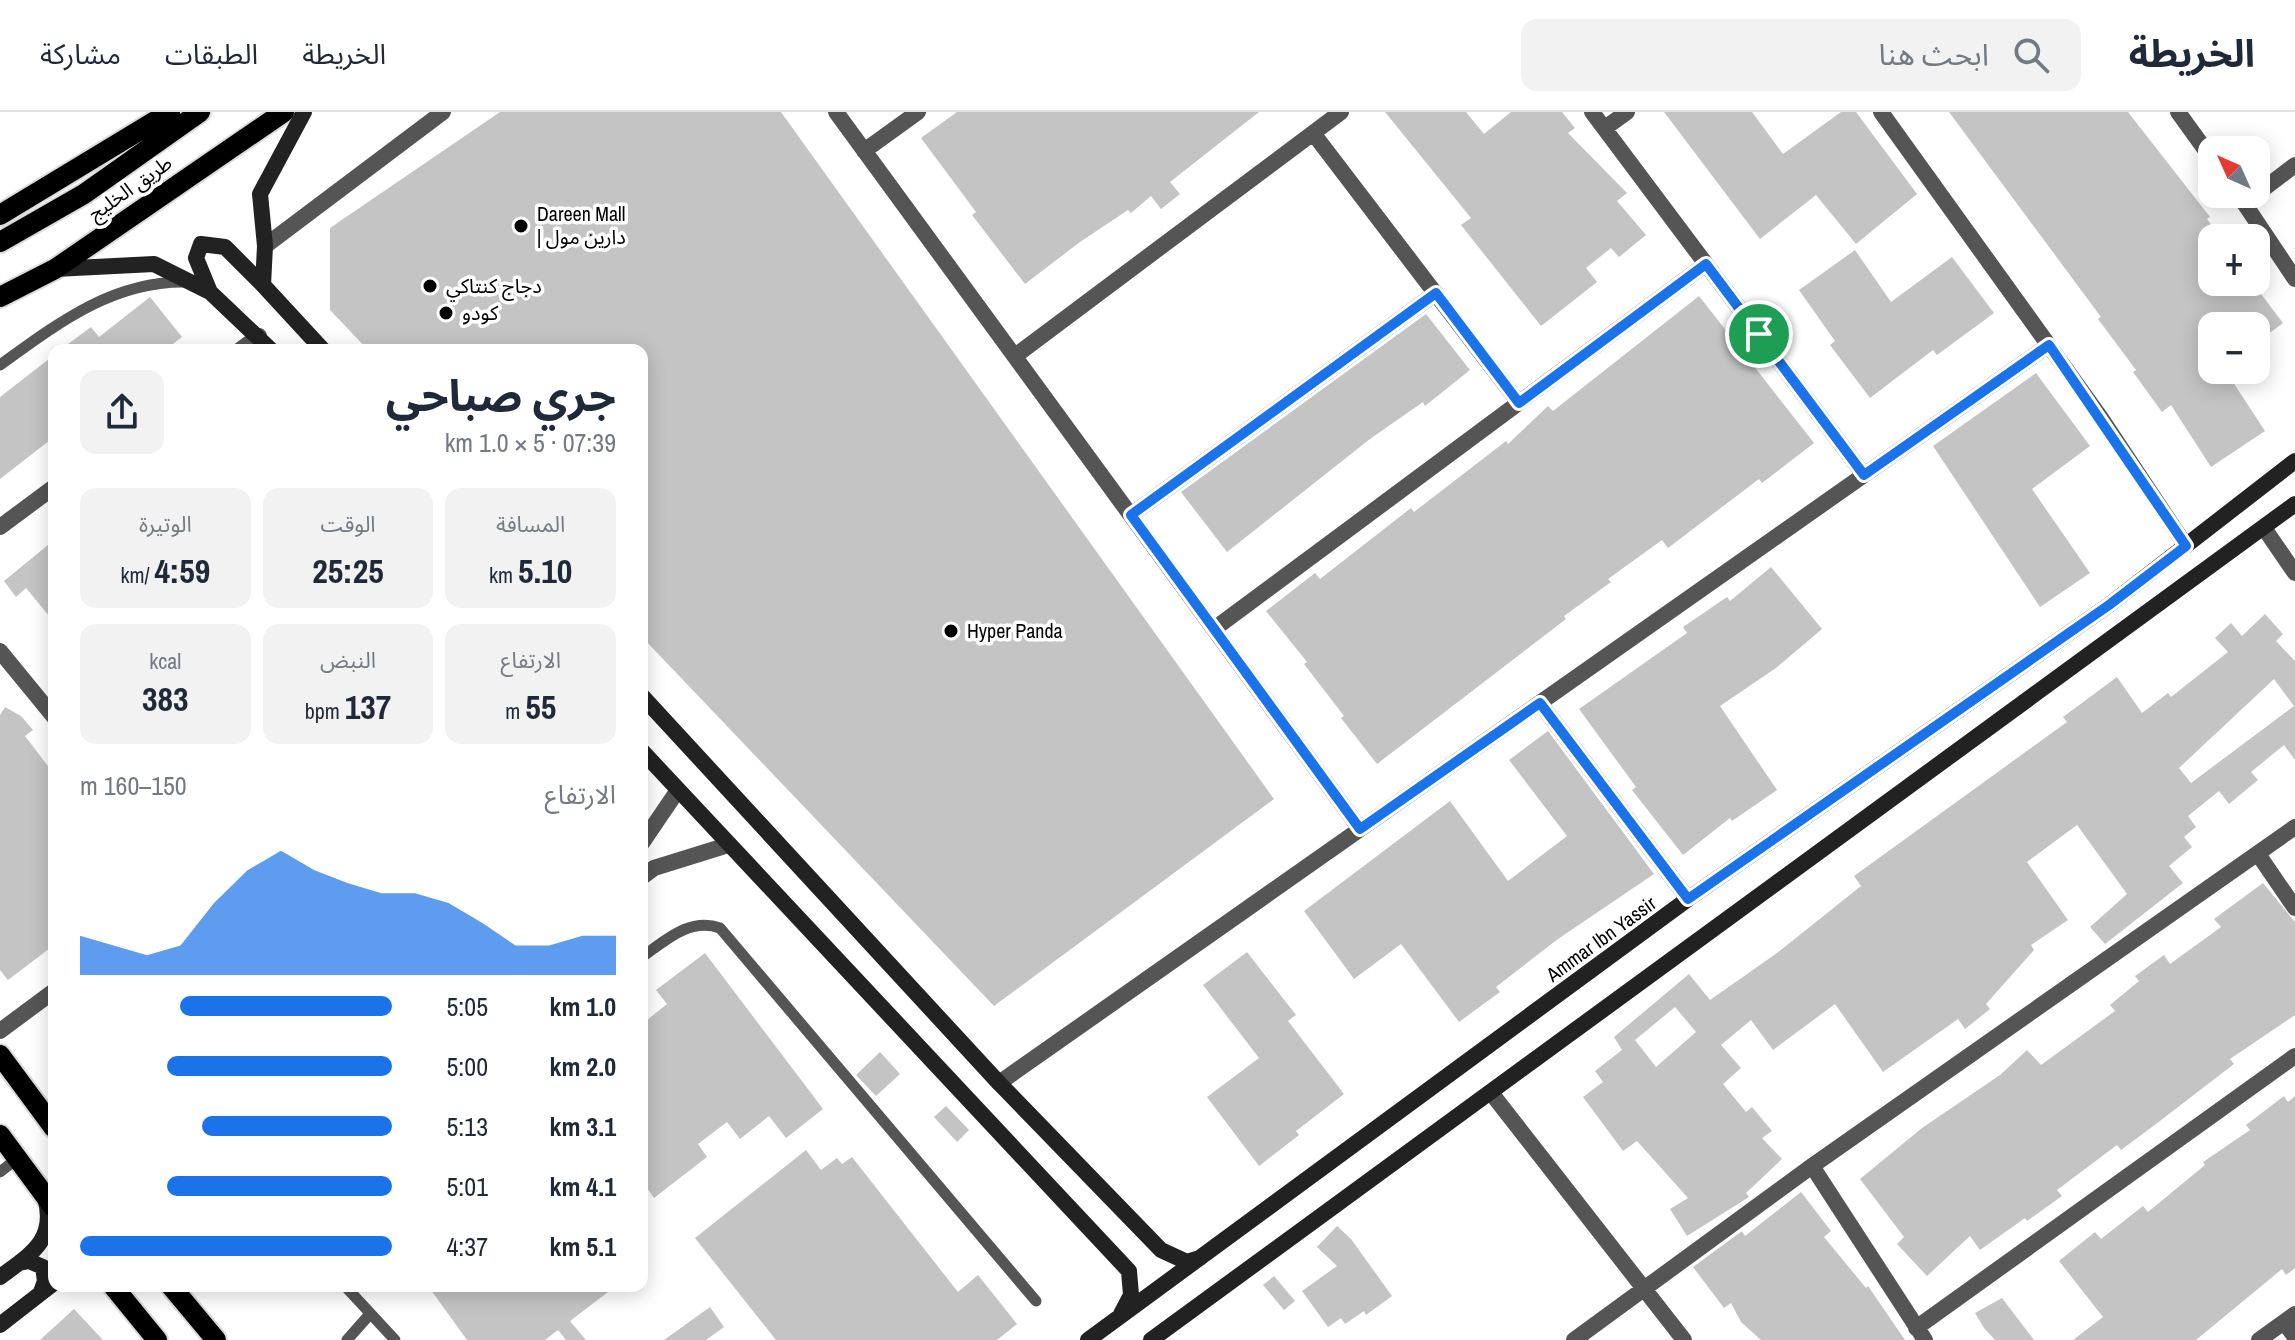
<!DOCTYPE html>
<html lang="ar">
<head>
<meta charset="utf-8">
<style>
  body { margin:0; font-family:"Archivo Narrow","Noto Sans Arabic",sans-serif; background:#f2f2f3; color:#1f2937; direction:rtl; height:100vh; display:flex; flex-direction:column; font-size:30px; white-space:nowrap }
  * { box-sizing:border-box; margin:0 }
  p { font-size:26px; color:#747a83 }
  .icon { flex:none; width:44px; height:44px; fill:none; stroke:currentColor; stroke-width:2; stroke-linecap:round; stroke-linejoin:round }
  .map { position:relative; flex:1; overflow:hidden; direction:ltr }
  .drawer { position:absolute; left:48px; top:232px; width:600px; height:948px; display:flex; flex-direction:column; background:#fff; border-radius:16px; box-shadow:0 4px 20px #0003; direction:rtl }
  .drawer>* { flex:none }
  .needle { width:52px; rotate:315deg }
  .tools { position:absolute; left:2198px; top:24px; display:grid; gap:16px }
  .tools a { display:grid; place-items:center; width:72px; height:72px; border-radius:16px; background:#fff; box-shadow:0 4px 20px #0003; font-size:40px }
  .pin { position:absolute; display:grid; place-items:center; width:68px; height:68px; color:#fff; margin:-34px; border:4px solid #fff; border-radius:50%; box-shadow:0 2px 8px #0007 }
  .round { display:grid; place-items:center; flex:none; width:84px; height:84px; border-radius:16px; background:#f2f2f3 }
  .overview { display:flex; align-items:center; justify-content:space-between; height:136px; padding:0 32px }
  h1 { font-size:44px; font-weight:700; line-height:60px }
  .metrics { display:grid; grid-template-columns:repeat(3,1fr); gap:12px; height:136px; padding:8px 32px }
  .metrics div { display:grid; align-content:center; border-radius:16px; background:#f2f2f3; text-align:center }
  .metrics b { font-size:34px; font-weight:700 }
  .metrics small { font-size:22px; font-weight:400 }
  .metrics p { font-size:22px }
  .chart { height:224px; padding:16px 32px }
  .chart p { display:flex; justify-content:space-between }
  .chart svg { width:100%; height:144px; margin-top:8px; fill:#1a73e8; opacity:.7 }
  ul { padding:0 32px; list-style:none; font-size:26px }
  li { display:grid; grid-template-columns:128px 96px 1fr; align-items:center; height:60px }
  li i { height:20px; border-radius:10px; background:#1a73e8 }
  header { display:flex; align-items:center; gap:48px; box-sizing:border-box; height:112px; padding:0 40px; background:#fff; border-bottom:2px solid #e0e1e3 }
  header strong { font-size:38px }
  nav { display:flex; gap:44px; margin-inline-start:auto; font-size:28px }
  .search { width:560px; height:72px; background:#f2f2f3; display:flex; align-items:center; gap:20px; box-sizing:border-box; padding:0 28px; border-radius:16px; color:#747a83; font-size:30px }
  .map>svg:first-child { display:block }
  .building { fill:#c4c4c4; fill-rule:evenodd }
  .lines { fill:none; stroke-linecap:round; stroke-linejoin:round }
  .primary-casing { stroke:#dbdbdb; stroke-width:24 }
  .lane { stroke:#555; stroke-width:11 }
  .street { stroke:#555; stroke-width:16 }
  .secondary { stroke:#222; stroke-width:16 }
  .primary { stroke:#000; stroke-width:20 }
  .route-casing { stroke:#fff; stroke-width:16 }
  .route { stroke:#1a73e8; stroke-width:10 }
  .poi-dot { fill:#000; stroke:#fff; stroke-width:3 }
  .labels { text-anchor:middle; stroke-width:7; stroke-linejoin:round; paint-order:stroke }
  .street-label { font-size:20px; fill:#000; stroke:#fff }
  .poi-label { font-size:20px; fill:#000; stroke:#fff; text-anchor:start }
</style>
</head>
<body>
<header>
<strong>الخريطة</strong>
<div class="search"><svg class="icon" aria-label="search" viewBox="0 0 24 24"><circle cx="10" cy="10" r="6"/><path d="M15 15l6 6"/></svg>ابحث هنا</div>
<nav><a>الخريطة</a><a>الطبقات</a><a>مشاركة</a></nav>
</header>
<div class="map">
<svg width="2295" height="1228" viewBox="0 0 2295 1228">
  <rect width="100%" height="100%" fill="#fff"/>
  <path class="building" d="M500,0H781L1274,687L994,894L642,525V238H368L330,198V116Z
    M957,0H1259L1170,70L1180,82L1161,97L1151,84L1131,101L1128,98L1080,130L1025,172L972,103L976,100L921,26Z
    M1385,0H1466L1484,22L1511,0H1562L1575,16L1568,21L1627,81L1617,89L1646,123L1619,145L1611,136L1586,156L1597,170L1541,214L1461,113L1471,106Z
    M1664,0H1752L1783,42L1841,0H1856L1917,82L1856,132L1816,83L1760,127Z
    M1949,0H2128L2210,105L2207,107L2221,126H2212V170H2252L2283,211L2256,231V214H2212V258H2225L2265,319L2211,355L2171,293L2162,300L2133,260L2136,258L2098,207L2101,205Z
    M1855,138L1891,190L1952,145L1994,201L1937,243L1933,238L1870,286L1830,233L1835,229L1799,178Z
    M1699,184L1814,331L1762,371L1759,367L1668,436L1662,428L1608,467L1611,470L1564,504L1566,507L1377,652L1341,606L1344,604L1304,552L1307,550L1266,499L1315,461L1320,467L1411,396L1414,400L1506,329L1508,332L1548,294L1553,299Z
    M150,185L182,225L165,238H60L91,215L99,225Z
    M1426,202L1470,258L1425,294L1423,290L1370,327L1227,440L1181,380Z
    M54,243V325L0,367V285Z
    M2036,261L2090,334L2032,377L2090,461L2040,495L1933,334Z
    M54,428V510L26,476L16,485L4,469Z
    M1771,455L1822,517L1776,556L1720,594L1777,678L1732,709L1730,706L1683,743L1632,678L1636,675L1579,597L1687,521L1683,515L1727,485L1730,489Z
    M2265,502L2283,522L2276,529L2295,549V648L2284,633L2251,660L2258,668L2229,692L2219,679L2188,704L2196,715L2184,725L2192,735L2169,754L2183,771L2105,832L2090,815L2127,782L2077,713L2027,750L2068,808L2031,833L2034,838L1986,892L1990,897L1965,917L1958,907L1883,960L1835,892L1773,938L1751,908L1721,933L1741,956L1723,972L1746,1000L1752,995L1772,1019L1762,1026L1782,1047L1746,1081L1749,1085L1687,1124L1670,1097L1688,1086L1637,1029L1623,1039L1583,985L1603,970L1595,959L1622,938L1614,925L1689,862L1710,888L1777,841L1861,774L1854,764L2067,610L2063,605L2117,565L2142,601L2168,581L2171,585L2228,540L2215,526L2231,511L2242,524ZM2274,567L2294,594L2191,671L2179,656ZM1675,895L1696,920L1656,955L1635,928Z
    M5,595L21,604L33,618L25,624L54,662V833L8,868L0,858V603Z
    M1548,619L1654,762L1558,827L1496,875L1500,880L1459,910L1401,832L1354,867L1304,799L1450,689L1508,769L1567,724L1509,648Z
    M2263,771L2295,810V903L2230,947L2234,952L2156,1012L2121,1038L2117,1033L2057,1078L2062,1084L2027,1109L2025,1106L1980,1138L1970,1124L1927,1164L1897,1132L1904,1125L1860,1067L1922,1016L2000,963L2027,938L2041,953L2115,899L2110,893L2139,869L2135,864L2164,843L2170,852L2221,815L2214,807Z
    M1247,840L1296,903L1288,909L1344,982L1296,1019L1299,1023L1259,1054L1207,985L1259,946L1203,873Z
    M705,841L823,997L786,1026L769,1004L740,1027L727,1010L698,1032L707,1045L654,1086L642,1069V912L667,892L656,878Z
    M880,940L900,962L876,984L856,963Z
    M2284,984L2288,990L2295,984V1156L2286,1163L2282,1157L2196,1228H2073L2103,1205L2059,1149L2095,1120L2101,1127L2143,1094L2148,1100L2205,1053L2203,1050L2250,1018L2246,1013Z
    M946,994L969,1018L957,1030L934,1005Z
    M806,1038L821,1058L837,1046L842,1052L852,1045L958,1180L978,1163L1017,1212L997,1228H776L695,1126Z
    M1801,1080L1831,1119L1824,1125L1866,1176L1868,1174L1905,1228H1761L1741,1210L1731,1191L1724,1196L1693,1155L1742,1119L1745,1124Z
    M1337,1114L1351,1127L1392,1184L1366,1203L1364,1199L1345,1212L1341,1206L1328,1215L1302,1179L1337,1154L1317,1135Z
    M1274,1164L1295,1189L1284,1198L1263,1173Z
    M428,1174H616L570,1209L586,1228H566L558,1218L545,1228H467Z
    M2002,1186L2034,1228H1995L1984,1216L1975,1201Z
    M710,1195L724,1215L706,1228H664Z
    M74,1197L103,1228H40Z"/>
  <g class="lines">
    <defs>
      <path id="primary" d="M0,103L170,0
        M0,130L84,82L200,0
        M0,185L55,157L284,0
        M0,943L54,1016
        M0,1023L54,1096
        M113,1174L157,1228
        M171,1174L216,1228"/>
    </defs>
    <use href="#primary" class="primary-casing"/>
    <path class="lane" d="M0,253C57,212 112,169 185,170
      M642,845C666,828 690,805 720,816L1036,1189
      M0,1060L18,1046
      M345,1174L395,1228
      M347,1228L370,1202"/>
    <path class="street" d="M836,0L1360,717
      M1592,0L1864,363
      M1881,0L2101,306L2186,434
      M2178,0L2212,47
      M1605,16L1627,0
      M1313,21L1519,291
      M864,39L918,0
      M2238,82L2295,167
      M2245,91L2295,53
      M265,134L443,0
      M240,238L259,224
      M1015,244L1341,0
      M1131,403L1436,181
      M0,415L54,375
      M2264,416L2295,461
      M1214,517L1706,152
      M0,539L54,605
      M1540,591L1688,787
      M642,731L678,678
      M2258,742L2295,796
      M642,765L654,756L728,733
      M0,919L54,879
      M999,971L2049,233
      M1492,982L1684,1228
      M1812,1054L1925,1228
      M2284,1210L2295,1225
      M1916,1216L2295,944
      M1574,1228L1812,1054L2295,715
      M2259,1228L2295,1202"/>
    <path class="secondary" d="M304,0L260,82L265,134L263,173L323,238
      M55,157L154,152L210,180L271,238
      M210,180L196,146L201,132L225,135L263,173
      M642,584L999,971L1161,1138L1187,1150L1200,1146
      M642,639L1129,1159L1131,1183L1121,1202
      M19,1151L29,1149L43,1155L45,1169L41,1180
      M0,1165C31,1142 57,1128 45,1085
      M0,1213L54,1171
      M1088,1228L1688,787L2109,493L2295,349
      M1151,1228L2295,392"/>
    <use href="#primary" class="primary"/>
  </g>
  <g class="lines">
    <defs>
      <path id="route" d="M1706,152L1864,363L2049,233L2186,434L2109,493L1688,787L1540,591L1360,717L1131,403L1436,181L1519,291Z"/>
    </defs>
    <use href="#route" class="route-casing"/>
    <use href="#route" class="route"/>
  </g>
  <g class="poi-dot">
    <circle cx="521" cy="114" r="8"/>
    <circle cx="430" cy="174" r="8"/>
    <circle cx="446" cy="201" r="8"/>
    <circle cx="951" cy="519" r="8"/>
  </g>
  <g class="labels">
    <g class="street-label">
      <text transform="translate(130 76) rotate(-35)" y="7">طريق الخليج</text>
      <text transform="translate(1601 827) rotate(-36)" y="7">Ammar Ibn Yassir</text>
    </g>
    <g class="poi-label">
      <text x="537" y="109">Dareen Mall<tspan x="537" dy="23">| دارين مول</tspan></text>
      <text x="446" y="181">دجاج كنتاكي</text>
      <text x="462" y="208">كودو</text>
      <text x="967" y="526">Hyper Panda</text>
    </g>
  </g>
</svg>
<div class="tools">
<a><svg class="needle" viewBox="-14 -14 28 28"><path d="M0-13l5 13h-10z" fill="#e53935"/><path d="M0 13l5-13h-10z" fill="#747a83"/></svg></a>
<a>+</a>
<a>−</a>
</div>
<div class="pin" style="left:1759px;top:222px;background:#1e9e55"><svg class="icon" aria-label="arrive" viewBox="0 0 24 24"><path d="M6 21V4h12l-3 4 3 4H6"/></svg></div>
<section class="drawer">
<div class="overview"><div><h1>جري صباحي</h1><p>07:39 · 5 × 1.0 km</p></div><a class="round"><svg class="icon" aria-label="share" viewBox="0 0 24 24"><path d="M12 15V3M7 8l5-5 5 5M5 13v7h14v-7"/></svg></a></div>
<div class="metrics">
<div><p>المسافة</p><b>5.10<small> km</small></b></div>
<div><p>الوقت</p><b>25:25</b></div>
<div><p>الوتيرة</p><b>4:59<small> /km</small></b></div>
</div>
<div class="metrics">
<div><p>الارتفاع</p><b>55<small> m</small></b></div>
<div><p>النبض</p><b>137<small> bpm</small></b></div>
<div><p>kcal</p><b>383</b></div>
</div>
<div class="chart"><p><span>الارتفاع</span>150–160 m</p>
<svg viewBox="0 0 160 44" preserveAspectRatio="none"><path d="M0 44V32L10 35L20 38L30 35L40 22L50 12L60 6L70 12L80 16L90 19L100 19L110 22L120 28L130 35L140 35L150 32L160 32V44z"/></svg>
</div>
<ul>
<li><b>1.0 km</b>5:05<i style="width:68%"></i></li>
<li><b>2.0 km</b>5:00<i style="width:72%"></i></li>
<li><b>3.1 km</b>5:13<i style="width:61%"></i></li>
<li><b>4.1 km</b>5:01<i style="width:72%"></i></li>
<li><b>5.1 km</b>4:37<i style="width:100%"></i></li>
</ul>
</section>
</div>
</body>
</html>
